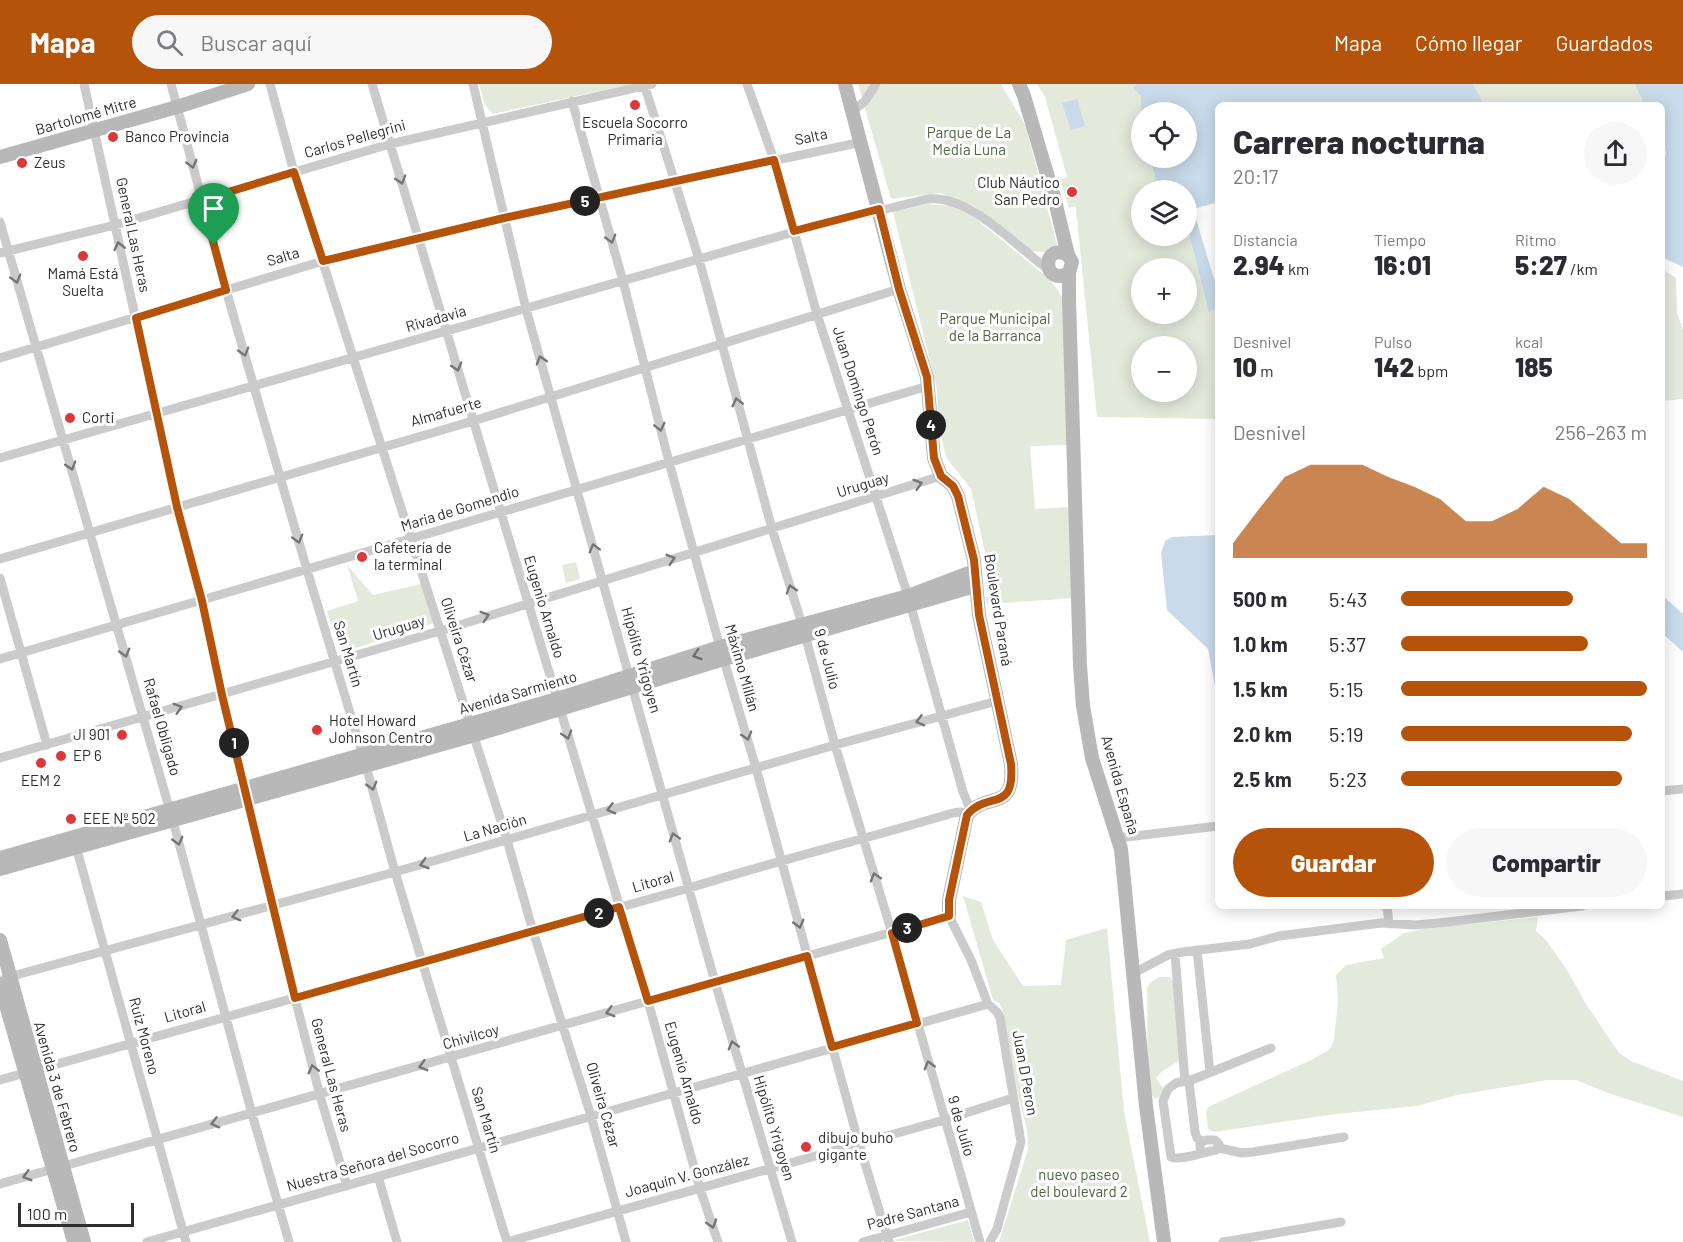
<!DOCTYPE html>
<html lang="es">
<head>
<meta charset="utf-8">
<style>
  body { margin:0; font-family:Barlow,sans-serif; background:#f7f7f7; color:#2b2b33; height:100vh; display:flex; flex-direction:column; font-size:22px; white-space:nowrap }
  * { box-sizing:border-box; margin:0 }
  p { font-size:20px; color:#7c7c81 }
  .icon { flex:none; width:33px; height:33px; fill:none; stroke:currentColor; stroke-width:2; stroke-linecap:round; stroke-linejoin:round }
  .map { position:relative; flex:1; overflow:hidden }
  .panel { position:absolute; left:1215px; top:18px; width:450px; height:807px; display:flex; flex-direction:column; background:#fff; border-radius:9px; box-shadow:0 3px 15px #0003 }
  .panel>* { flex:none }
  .buttons { position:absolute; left:1131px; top:18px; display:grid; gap:12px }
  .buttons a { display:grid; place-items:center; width:66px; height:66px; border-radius:50%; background:#fff; box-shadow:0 3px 15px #0003; font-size:30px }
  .scale { position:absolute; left:18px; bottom:15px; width:116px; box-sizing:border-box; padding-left:6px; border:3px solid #2e2e2e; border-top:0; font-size:16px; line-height:21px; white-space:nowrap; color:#2e2e2e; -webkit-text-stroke:4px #fff; paint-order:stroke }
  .pin { position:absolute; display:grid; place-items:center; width:51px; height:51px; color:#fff; margin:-62px -26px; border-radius:50% 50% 50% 0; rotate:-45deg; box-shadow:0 0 6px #0007 }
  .pin .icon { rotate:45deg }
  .km { position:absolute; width:30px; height:30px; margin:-15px; border-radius:50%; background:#222; color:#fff; font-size:16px; line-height:30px; text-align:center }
  .round { display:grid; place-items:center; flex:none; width:63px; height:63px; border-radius:32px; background:#f7f7f7 }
  .overview { display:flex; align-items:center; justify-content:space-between; height:102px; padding:0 18px }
  h1 { font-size:33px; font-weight:800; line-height:45px }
  .figures { display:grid; grid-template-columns:repeat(3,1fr); gap:9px; height:102px; padding:6px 18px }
  .figures div { display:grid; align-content:center }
  .figures b { font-size:26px; font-weight:800 }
  .figures small { font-size:16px; font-weight:400 }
  .figures p { font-size:16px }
  .chart { height:168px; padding:12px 18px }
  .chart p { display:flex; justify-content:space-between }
  .chart svg { width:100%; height:108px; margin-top:6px; fill:#b45309; opacity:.7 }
  .button { display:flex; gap:12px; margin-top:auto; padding:12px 18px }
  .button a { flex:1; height:69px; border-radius:36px; background:#b45309; color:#fff; font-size:24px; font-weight:800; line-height:69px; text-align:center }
  .button a+a { background:#f7f7f7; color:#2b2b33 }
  ul { padding:0 18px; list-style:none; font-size:20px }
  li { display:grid; grid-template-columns:96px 72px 1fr; align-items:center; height:45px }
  li i { height:15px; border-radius:8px; background:#b45309 }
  header { display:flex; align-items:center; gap:36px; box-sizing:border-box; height:84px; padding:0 30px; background:#b45309; color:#fff }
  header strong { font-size:28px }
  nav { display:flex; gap:33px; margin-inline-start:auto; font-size:21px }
  .search { width:420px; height:54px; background:#f7f7f7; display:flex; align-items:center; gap:15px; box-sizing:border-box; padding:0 21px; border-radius:33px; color:#7c7c81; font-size:22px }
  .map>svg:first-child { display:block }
  .green { fill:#e3eadc; fill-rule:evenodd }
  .water { fill:#c9dbea }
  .pier { fill:#fff }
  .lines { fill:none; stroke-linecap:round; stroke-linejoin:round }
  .street { stroke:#cbcbcb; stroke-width:9 }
  .secondary { stroke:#b8b8b8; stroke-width:14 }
  .oneway { stroke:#757575 }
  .oneway2 { stroke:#6c6c6c }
  .route-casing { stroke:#fff; stroke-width:12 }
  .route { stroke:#b45309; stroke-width:8 }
  .poi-dot { fill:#dc3839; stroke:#fff; stroke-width:2 }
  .labels { text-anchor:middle; stroke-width:6; stroke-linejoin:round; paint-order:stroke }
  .street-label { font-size:15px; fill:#2e2e2e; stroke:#fff }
  .poi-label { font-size:15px; fill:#2e2e2e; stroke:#fff; text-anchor:start }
  .park-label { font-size:15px; fill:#4e673d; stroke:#fff }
</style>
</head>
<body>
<header>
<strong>Mapa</strong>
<div class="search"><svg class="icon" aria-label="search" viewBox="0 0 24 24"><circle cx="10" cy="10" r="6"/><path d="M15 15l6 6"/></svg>Buscar aquí</div>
<nav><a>Mapa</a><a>Cómo llegar</a><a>Guardados</a></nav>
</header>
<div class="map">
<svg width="1683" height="1158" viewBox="0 0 1683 1158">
  <rect width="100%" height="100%" fill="#fff"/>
  <path class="green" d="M479,0H632L493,30L485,21Z
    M858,0H1001L1025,41L1057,160L1044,168L1029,167L974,122L940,109L891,115Z
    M1037,0H1137L1133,4L1142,12V74H1150L1158,106H1142V152H1186L1187,141L1218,116V335L1097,333L1076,125L1075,122L1069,124L1060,96L1067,93L1045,13ZM1142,184H1186V230H1142ZM1142,262H1186V308H1142Z
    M1473,0H1635L1644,21H1484Z
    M926,120L953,122L975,134L1049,195L1058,206L1065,218L1070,361L1030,362L1035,425L1071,423L1075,514L987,520L986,514L994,509L971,405L946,373L938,340L937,305L893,128Z
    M1662,185L1676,194L1677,229L1683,245V315L1662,317Z
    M576,478L580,495L566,499L562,481Z
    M347,481L373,511L421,500L434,539L340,569L327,527L358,517Z
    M963,812L981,818L993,856L1023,902L1061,901L1066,856L1107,844L1124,1027L1150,1158H999L1028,1065L1027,1046L1018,1011L1002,926L999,919L993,916Z
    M1538,833L1536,847L1546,856L1569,889L1586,920L1619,969L1631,977L1683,997V1033L1611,1010L1576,996H1548L1457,1011L1417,1022L1336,1030L1214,1048L1208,1045L1206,1028L1208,1023L1313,975L1330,965L1334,956L1338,916L1336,891L1346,881L1384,874L1381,865L1404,849L1423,845Z
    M1159,893H1170L1178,904L1183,974C1173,982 1164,984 1156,994L1163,1004V1011L1155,1015L1148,1006L1147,905L1149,900Z
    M968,1136L974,1158L891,1157Z"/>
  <path class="water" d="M1137,0H1473L1484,21H1218V223L1209,228L1189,149L1193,147V144L1189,142L1187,143L1186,106H1158L1150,74H1186V28H1142L1141,31V12L1133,4Z
    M1635,0H1683V183L1662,173V88L1666,68L1662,59V21H1644Z
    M1077,15L1085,42L1071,46L1062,19Z
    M1218,451V619L1208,565L1167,526L1161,469L1165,457L1172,453Z
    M1662,511L1683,530V568L1662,549Z"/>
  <path class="pier" d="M1218,118V208L1193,125Z"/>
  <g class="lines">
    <path class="street" d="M84,0L177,423L202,517L222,611L295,914L320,1012L347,1102
      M171,0L226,206L307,486L366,682L395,788L507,1158
      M270,0L294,88L507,756L533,847L591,1032L626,1158
      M372,0L648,917L700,1105L718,1158
      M473,0L526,225L715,898L792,1158
      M644,0L699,175L772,445L802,540L835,661L892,849L980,1158
      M747,0L774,76L817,230L908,512L963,708L971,727
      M572,17L623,197L669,378L720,563L756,684L859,1060L889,1158
      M853,27L865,17L876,0
      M0,138L173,737L252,1030L289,1158
      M0,169L115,141L390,60L652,0
      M0,274L323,177L504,134L862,58
      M0,374L794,148L927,115C970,110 1015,162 1049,186
      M0,475L473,337L899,205
      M0,494L47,661
      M0,575C310,486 618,392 928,302
      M0,674L440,547L941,392
      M1662,707L1683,705
      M1118,754L1218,742
      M75,759L186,1158
      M1662,812L1683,810
      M1387,822L1389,840
      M1197,866L1210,988
      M1175,870L1185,998
      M1134,889L1168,871L1182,868L1250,860L1279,852L1381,839L1415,841L1439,839L1582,822
      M5,894L395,788L835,661L997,617
      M0,996L689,804C776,777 865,755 953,729L960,728L967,731
      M1189,997L1195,1048L1197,1054L1202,1057
      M1219,1064L1242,1069L1253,1068L1344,1053
      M1202,1067L1200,1064V1059L1206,1056H1215L1219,1060L1216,1066C1204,1068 1181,1077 1171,1073L1163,1017L1168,1005L1176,999L1194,995L1271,964
      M378,1092L397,1158
      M0,1100C317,1012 634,924 949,832L971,876L988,920L997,928L1000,934L1021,1058L997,1145L990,1158
      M147,1158L988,920
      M507,1158L944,1036L1013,1014
      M863,1158L971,1128
      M1223,1158L1341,1138"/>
    <path class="secondary" d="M845,0L899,205L927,293L934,374L941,392L953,402L958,412L974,476L979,531L1011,680C1015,730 988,706 967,731L949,816V832
      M1019,0L1024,12L1055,117L1068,171L1072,178L1069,189V216L1080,581L1083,622L1092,674L1121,765L1146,1022L1164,1158
      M0,73L177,23L248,0
      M1068,171C1041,157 1042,204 1069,189
      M0,774L557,615L720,563L908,512L974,487
      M0,785L475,651L724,575L975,502
      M0,856L84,1158
      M0,900L74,1158"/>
  </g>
  <defs><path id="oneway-chevron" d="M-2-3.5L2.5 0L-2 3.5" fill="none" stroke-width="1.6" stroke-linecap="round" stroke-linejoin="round" transform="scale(1.5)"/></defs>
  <g class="oneway">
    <use href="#oneway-chevron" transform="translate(192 80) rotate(75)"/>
    <use href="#oneway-chevron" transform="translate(401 96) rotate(73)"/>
    <use href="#oneway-chevron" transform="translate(611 155) rotate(74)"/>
    <use href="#oneway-chevron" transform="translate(119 162) rotate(-103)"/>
    <use href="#oneway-chevron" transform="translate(16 195) rotate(74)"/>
    <use href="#oneway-chevron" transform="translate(244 268) rotate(74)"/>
    <use href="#oneway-chevron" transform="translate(541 276) rotate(-107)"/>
    <use href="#oneway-chevron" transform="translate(457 283) rotate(73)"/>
    <use href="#oneway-chevron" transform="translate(737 318) rotate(-104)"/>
    <use href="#oneway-chevron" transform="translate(660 343) rotate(76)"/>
    <use href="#oneway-chevron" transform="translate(71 382) rotate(73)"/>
    <use href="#oneway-chevron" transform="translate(918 400) rotate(-17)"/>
    <use href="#oneway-chevron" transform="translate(298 455) rotate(74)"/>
    <use href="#oneway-chevron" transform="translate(594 464) rotate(-105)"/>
    <use href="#oneway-chevron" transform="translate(671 475) rotate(-17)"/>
    <use href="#oneway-chevron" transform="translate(791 505) rotate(-107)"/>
    <use href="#oneway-chevron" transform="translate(485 532) rotate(-18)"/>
    <use href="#oneway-chevron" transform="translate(125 569) rotate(74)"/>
    <use href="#oneway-chevron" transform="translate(178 624) rotate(-16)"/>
    <use href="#oneway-chevron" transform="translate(920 637) rotate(165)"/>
    <use href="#oneway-chevron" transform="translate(567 651) rotate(73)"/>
    <use href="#oneway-chevron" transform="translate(747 652) rotate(73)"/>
    <use href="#oneway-chevron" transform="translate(372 702) rotate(75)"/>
    <use href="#oneway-chevron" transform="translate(611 725) rotate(165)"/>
    <use href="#oneway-chevron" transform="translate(674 753) rotate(-106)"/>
    <use href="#oneway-chevron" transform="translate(178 757) rotate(75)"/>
    <use href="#oneway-chevron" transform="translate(424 780) rotate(164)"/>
    <use href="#oneway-chevron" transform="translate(875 793) rotate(-107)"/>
    <use href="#oneway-chevron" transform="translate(236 832) rotate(165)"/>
    <use href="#oneway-chevron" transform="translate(799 840) rotate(75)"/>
    <use href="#oneway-chevron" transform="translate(610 928) rotate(164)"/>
    <use href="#oneway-chevron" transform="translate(733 961) rotate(-106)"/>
    <use href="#oneway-chevron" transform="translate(929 981) rotate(-105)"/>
    <use href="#oneway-chevron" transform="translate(423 982) rotate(164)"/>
    <use href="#oneway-chevron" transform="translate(313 985) rotate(-104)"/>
    <use href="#oneway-chevron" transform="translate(215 1039) rotate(165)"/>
    <use href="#oneway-chevron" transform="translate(27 1092) rotate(164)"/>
    <use href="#oneway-chevron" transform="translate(712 1140) rotate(72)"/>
  </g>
  <use class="oneway2" href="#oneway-chevron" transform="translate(697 571) rotate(162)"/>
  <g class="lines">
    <defs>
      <path id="route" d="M774,76L794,147L879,125L899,205L927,293L934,374L941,392L953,402L958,412L974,476L979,531L1011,680C1015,730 988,706 967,731L949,816V832L892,849L917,939L832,963L807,872L648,917L619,823L295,914L222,611L202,517L177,423L136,234L226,206L202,116L294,88L323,177L504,134Z"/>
    </defs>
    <use href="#route" class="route-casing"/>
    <use href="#route" class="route"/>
  </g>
  <g class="poi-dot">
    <circle cx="635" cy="21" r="6"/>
    <circle cx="113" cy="53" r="6"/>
    <circle cx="22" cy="79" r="6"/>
    <circle cx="1072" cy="108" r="6"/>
    <circle cx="83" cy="172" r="6"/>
    <circle cx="70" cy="334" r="6"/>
    <circle cx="362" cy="473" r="6"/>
    <circle cx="317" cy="646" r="6"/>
    <circle cx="122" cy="651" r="6"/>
    <circle cx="61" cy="672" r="6"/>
    <circle cx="41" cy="679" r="6"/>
    <circle cx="71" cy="735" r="6"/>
    <circle cx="806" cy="1063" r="6"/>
  </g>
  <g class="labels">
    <g class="street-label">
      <text transform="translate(86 32) rotate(-16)" y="5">Bartolomé Mitre</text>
      <text transform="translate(811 53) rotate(-12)" y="5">Salta</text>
      <text transform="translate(355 55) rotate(-16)" y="5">Carlos Pellegrini</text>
      <text transform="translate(133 151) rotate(78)" y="5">General Las Heras</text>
      <text transform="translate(283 173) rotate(-17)" y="5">Salta</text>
      <text transform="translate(436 235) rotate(-16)" y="5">Rivadavia</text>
      <text transform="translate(858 307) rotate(72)" y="5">Juan Domingo Perón</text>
      <text transform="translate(446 328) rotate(-16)" y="5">Almafuerte</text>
      <text transform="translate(863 401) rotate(-17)" y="5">Uruguay</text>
      <text transform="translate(460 425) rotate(-17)" y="5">María de Gomendio</text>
      <text transform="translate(544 523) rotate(73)" y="5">Eugenio Arnaldo</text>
      <text transform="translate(998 526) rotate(81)" y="5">Boulevard Paraná</text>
      <text transform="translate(399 544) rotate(-17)" y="5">Uruguay</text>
      <text transform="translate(459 556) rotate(72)" y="5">Oliveira Cézar</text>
      <text transform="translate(348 570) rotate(73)" y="5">San Martín</text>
      <text transform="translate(827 575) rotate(75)" y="5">9 de Julio</text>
      <text transform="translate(641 576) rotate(74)" y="5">Hipólito Yrigoyen</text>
      <text transform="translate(742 584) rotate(74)" y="5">Máximo Millán</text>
      <text transform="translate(518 609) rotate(-16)" y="5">Avenida Sarmiento</text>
      <text transform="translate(162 643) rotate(74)" y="5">Rafael Obligado</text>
      <text transform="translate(1120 701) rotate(74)" y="5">Avenida España</text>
      <text transform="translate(495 744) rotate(-16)" y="5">La Nación</text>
      <text transform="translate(653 798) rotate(-16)" y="5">Litoral</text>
      <text transform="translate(185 928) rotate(-16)" y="5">Litoral</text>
      <text transform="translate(144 952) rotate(75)" y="5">Ruiz Moreno</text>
      <text transform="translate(471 953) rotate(-16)" y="5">Chivilcoy</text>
      <text transform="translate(684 989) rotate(74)" y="5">Eugenio Arnaldo</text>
      <text transform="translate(1025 989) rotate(80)" y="5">Juan D Peron</text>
      <text transform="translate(331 991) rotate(75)" y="5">General Las Heras</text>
      <text transform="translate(57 1003) rotate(74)" y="5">Avenida 3 de Febrero</text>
      <text transform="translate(603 1021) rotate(74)" y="5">Oliveira Cézar</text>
      <text transform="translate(486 1036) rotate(73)" y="5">San Martín</text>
      <text transform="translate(961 1042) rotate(74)" y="5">9 de Julio</text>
      <text transform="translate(774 1044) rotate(73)" y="5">Hipólito Yrigoyen</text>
      <text transform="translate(373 1078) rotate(-16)" y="5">Nuestra Señora del Socorro</text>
      <text transform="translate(687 1092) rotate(-15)" y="5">Joaquín V. González</text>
      <text transform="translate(913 1129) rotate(-15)" y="5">Padre Santana</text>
    </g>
    <g class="poi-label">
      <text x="635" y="44" text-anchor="middle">Escuela Socorro<tspan x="635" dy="17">Primaria</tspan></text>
      <text x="125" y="58">Banco Provincia</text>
      <text x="34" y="84">Zeus</text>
      <text x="1060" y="104" text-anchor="end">Club Náutico<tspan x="1060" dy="17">San Pedro</tspan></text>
      <text x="83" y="195" text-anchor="middle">Mamá Está<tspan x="83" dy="17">Suelta</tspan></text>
      <text x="82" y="339">Corti</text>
      <text x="374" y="469">Cafetería de<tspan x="374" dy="17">la terminal</tspan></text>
      <text x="329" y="642">Hotel Howard<tspan x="329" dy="17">Johnson Centro</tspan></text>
      <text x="110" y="656" text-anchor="end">JI 901</text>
      <text x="73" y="677">EP 6</text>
      <text x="41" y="702" text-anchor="middle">EEM 2</text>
      <text x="83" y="740">EEE Nº 502</text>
      <text x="818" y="1059">dibujo buho<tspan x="818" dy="17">gigante</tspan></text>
    </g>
    <g class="park-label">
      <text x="969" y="54">Parque de La<tspan x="969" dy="17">Media Luna</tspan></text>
      <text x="995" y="240">Parque Municipal<tspan x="995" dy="17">de la Barranca</tspan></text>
      <text x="1079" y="1096">nuevo paseo<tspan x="1079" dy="17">del boulevard 2</tspan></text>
    </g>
  </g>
</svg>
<div class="buttons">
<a><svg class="icon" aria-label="locate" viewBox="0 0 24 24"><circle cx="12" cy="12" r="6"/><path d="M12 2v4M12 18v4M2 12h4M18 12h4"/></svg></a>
<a><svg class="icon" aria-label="layers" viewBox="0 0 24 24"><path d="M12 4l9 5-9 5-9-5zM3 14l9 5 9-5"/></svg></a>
<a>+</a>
<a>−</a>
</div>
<div class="scale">100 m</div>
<div class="pin" style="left:214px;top:161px;background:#1e9e55"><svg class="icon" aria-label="arrive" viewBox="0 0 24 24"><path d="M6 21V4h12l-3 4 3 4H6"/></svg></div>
<b class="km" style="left:234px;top:659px">1</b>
<b class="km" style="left:599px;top:829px">2</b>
<b class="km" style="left:907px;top:844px">3</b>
<b class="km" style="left:931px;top:341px">4</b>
<b class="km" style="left:585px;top:117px">5</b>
<section class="panel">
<div class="overview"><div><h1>Carrera nocturna</h1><p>20:17</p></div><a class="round"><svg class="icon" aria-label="share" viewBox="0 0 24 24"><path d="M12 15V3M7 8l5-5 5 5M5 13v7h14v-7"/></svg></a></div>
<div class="figures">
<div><p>Distancia</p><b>2.94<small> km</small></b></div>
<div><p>Tiempo</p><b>16:01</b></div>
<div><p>Ritmo</p><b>5:27<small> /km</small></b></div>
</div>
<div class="figures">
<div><p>Desnivel</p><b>10<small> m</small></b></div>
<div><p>Pulso</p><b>142<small> bpm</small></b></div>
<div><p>kcal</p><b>185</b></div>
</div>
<div class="chart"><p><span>Desnivel</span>256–263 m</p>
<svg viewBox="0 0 160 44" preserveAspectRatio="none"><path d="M0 44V38L10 24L20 11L30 6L40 6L50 6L60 11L70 15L80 20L90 29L100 29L110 24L120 15L130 20L140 29L150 38L160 38V44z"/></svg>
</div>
<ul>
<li><b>500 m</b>5:43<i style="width:70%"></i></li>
<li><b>1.0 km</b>5:37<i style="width:76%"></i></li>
<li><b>1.5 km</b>5:15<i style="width:100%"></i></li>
<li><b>2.0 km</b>5:19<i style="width:94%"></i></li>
<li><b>2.5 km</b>5:23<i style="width:90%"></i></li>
</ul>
<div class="button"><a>Guardar</a><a>Compartir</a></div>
</section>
</div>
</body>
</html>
